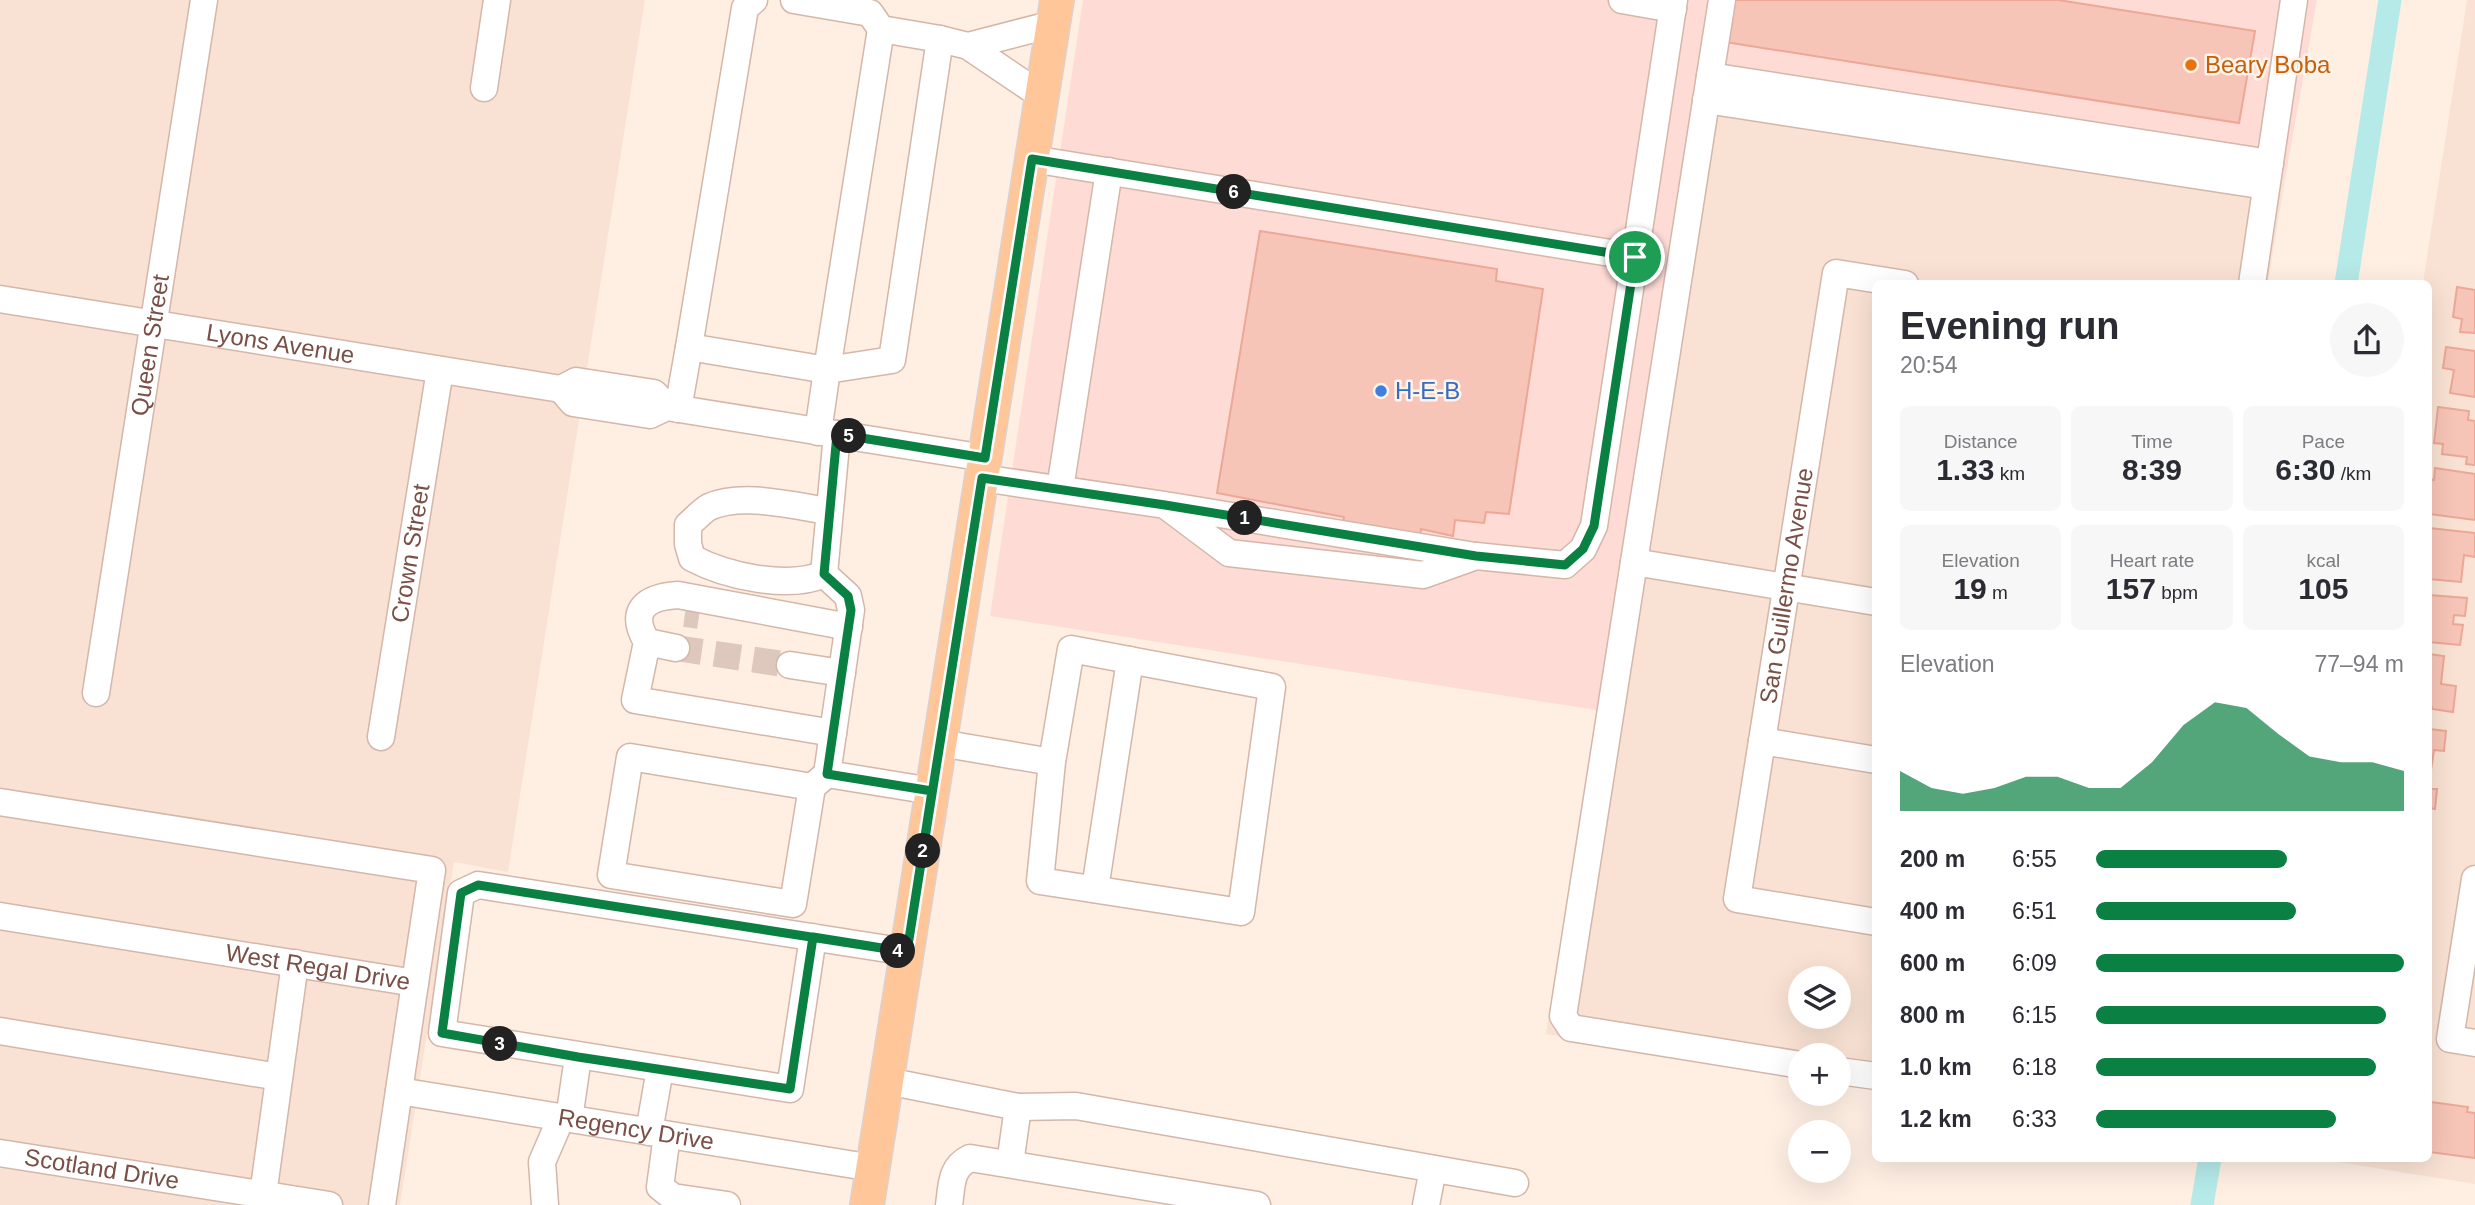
<!DOCTYPE html>
<html lang="en">
<head>
<meta charset="utf-8">
<style>
  body { margin:0; font-family:Helvetica,sans-serif; background:#f7f7f7; color:#2b2b33; height:100vh; display:flex; flex-direction:column; font-size:26px; white-space:nowrap }
  * { box-sizing:border-box; margin:0 }
  p { font-size:23px; color:#7c7c81 }
  .icon { flex:none; width:38px; height:38px; fill:none; stroke:currentColor; stroke-width:2; stroke-linecap:round; stroke-linejoin:round }
  .map { position:relative; flex:1; overflow:hidden }
  .panel { position:absolute; left:1872px; top:280px; width:560px; height:882px; display:flex; flex-direction:column; background:#fff; border-radius:10px; box-shadow:0 7px 28px #0002 }
  .panel>* { flex:none }
  .fabs { position:absolute; left:1788px; top:966px; display:grid; gap:14px }
  .fabs a { display:grid; place-items:center; width:63px; height:63px; border-radius:50%; background:#fff; box-shadow:0 7px 28px #0002; font-size:35px }
  .pin { position:absolute; display:grid; place-items:center; width:60px; height:60px; color:#fff; margin:-30px; border:4px solid #fff; border-radius:50%; box-shadow:0 2px 7px #0007 }
  .km { position:absolute; width:35px; height:35px; margin:-18px; border-radius:50%; background:#222; color:#fff; font-size:19px; line-height:35px; text-align:center }
  .round { display:grid; place-items:center; flex:none; width:74px; height:74px; border-radius:37px; background:#f7f7f7 }
  .overview { display:flex; align-items:center; justify-content:space-between; height:119px; padding:0 28px }
  h1 { font-size:38px; font-weight:800; line-height:52px }
  .stats { display:grid; grid-template-columns:repeat(3,1fr); gap:10px; height:119px; padding:7px 28px }
  .stats div { display:grid; align-content:center; border-radius:10px; background:#f7f7f7; text-align:center }
  .stats b { font-size:30px; font-weight:800 }
  .stats small { font-size:19px; font-weight:400 }
  .stats p { font-size:19px }
  .chart { height:196px; padding:14px 28px }
  .chart p { display:flex; justify-content:space-between }
  .chart svg { width:100%; height:126px; margin-top:7px; fill:#0b8043; opacity:.7 }
  ul { padding:0 28px; list-style:none; font-size:23px }
  li { display:grid; grid-template-columns:112px 84px 1fr; align-items:center; height:52px }
  li i { height:18px; border-radius:9px; background:#0b8043 }
  .map>svg:first-child { display:block }
  .residential { fill:#f9e2d3; fill-rule:evenodd }
  .commercial { fill:#ffdbd6 }
  .lines { fill:none; stroke-linecap:round; stroke-linejoin:round }
  .canal { stroke:#b5eae9; stroke-width:23 }
  .building { fill:#f7c5b7; stroke:#eca796; stroke-width:2 }
  .minor-tunnel { stroke:#dec7bc; stroke-width:26; stroke-dasharray:26 13; stroke-linecap:butt }
  .minor-casing { stroke:#d4b6aa; stroke-width:29 }
  .major-casing { stroke:#dcd1cf; stroke-width:36 }
  .minor { stroke:#fff; stroke-width:26 }
  .major { stroke:#ffc799; stroke-width:33 }
  .route-casing { stroke:#fff; stroke-width:14 }
  .route { stroke:#0b8043; stroke-width:9 }
  .food-dot { fill:#e8710a; stroke:#fff4eb; stroke-width:2.5 }
  .shop-dot { fill:#3f7fe0; stroke:#fff4eb; stroke-width:2.5 }
  .labels { text-anchor:middle; stroke-width:5; stroke-linejoin:round; paint-order:stroke }
  .food-label { font-size:24px; fill:#c56008; stroke:#fff4eb; text-anchor:start }
  .street-label { font-size:24px; fill:#7a4f46; stroke:#fff4eb }
  .shop-label { font-size:24px; fill:#366cbe; stroke:#fff4eb; text-anchor:start }
</style>
</head>
<body>
<div class="map">
<svg width="2475" height="1205" viewBox="0 0 2475 1205">
  <rect width="100%" height="100%" fill="#ffefe3"/>
  <path class="residential" d="M0,0H645L508,872L454,862L400,1205H0Z
    M2467,0H2475V1184L2320,1159L2429,1158V284L2423,283Z
    M1697,83L2285,179L2268,283L1876,284V1087L1839,1081V1055H1801V1075L1546,1034ZM1801,978H1839V1017H1801Z"/>
  <path class="commercial" d="M1083,0H2317L2285,179L1697,83L1597,710L990,616Z"/>
  <g class="lines">
    <path class="canal" d="M2346,284L2390,0
      M2202,1205L2210,1158"/>
  </g>
  <path class="building" d="M1730,0H2058L2255,31L2239,123L1725,42Z
    M1260,231L1497,269L1496,281L1543,289L1509,514L1486,512L1484,523L1455,520L1453,536L1421,529L1417,556L1338,547L1344,517L1217,493Z
    M2457,287L2475,290V333L2460,332L2462,319L2453,317Z
    M2446,347L2475,351V397L2450,393L2454,370L2443,368Z
    M2438,407L2469,411L2468,420L2475,421V465L2466,464L2467,457L2442,454L2443,444L2434,443Z
    M2435,468L2475,474V520L2429,514L2431,494H2429V479L2434,480Z
    M2429,528L2475,533V557L2464,555L2461,582L2429,579Z
    M2429,595L2467,598L2465,616L2454,615L2453,624L2463,625L2460,645L2429,642Z
    M2429,654L2444,656L2441,684L2456,686L2453,712L2432,709V707L2429,706Z
    M2429,729L2446,731L2444,751L2434,750L2431,770H2429Z
    M2429,789H2437L2435,809L2430,808L2429,820Z
    M2431,1102L2468,1107L2467,1112L2475,1113V1158L2429,1152Z"/>
  <g class="lines">
    <path class="minor-tunnel" d="M685,614L699,616
      M676,648L790,665"/>
    <defs>
      <g id="minor">
        <path d="M794,0L870,13L881,29L940,39"/>
        <path d="M1622,0L1673,9"/>
        <path d="M1722,0L1710,76L2270,163"/>
        <path d="M968,46L1053,24"/>
        <path d="M1710,76L1563,1016L1571,1028L1801,1065"/>
        <path d="M484,88L497,0"/>
        <path d="M1706,100L2266,186"/>
        <path d="M1032,159L1635,257"/>
        <path d="M2252,284L2294,0"/>
        <path id="s1" d="M0,299L561,389L576,381L654,393L667,407"/>
        <path d="M689,347L745,8L754,0"/>
        <path d="M561,389L573,403L650,415L667,407L985,458"/>
        <path d="M678,409L689,347L827,370L881,29"/>
        <path d="M818,432L827,370L892,360L940,39L968,46L1042,96"/>
        <path d="M982,478L1165,505L1229,553L1423,575L1476,556L1565,565L1583,549L1594,526L1674,0"/>
        <path d="M1060,489L1109,171"/>
        <path d="M1171,506L1475,556"/>
        <path d="M1634,562L1876,602"/>
        <path d="M824,574L848,596L851,610L827,774L932,791"/>
        <path d="M824,574C788,590 726,576 692,558L688,544V525C695,519 702,511 709,507C742,492 794,506 829,511"/>
        <path d="M824,574L837,434"/>
        <path d="M647,642L676,648"/>
        <path d="M790,665L842,673"/>
        <path id="s2" d="M96,693L204,0"/>
        <path d="M833,733L635,700L647,642C628,610 646,597 678,595L849,627"/>
        <path id="s3" d="M381,737L440,370"/>
        <path d="M1762,741L1876,760"/>
        <path d="M940,743L1052,762L1040,881L1241,912L1272,687L1071,649L1052,762"/>
        <path d="M812,787L630,757L611,875L793,904L812,787L827,774"/>
        <path d="M0,802L432,870L415,983"/>
        <path d="M2475,879L2450,1039L2475,1043"/>
        <path d="M1095,889L1130,660"/>
        <path id="s4" d="M0,916L415,983L382,1205"/>
        <path id="s5" d="M1876,922L1737,899L1836,273L1905,284"/>
        <path d="M813,937L790,1089L442,1033L461,893L478,885L907,952"/>
        <path d="M0,1031L279,1077"/>
        <path d="M1839,1071L1876,1076"/>
        <path d="M887,1081L1018,1107L1076,1106L1515,1183"/>
        <path id="s6" d="M399,1091L873,1168"/>
        <path d="M569,1119L578,1057"/>
        <path d="M649,1132L660,1069"/>
        <path d="M667,1135L660,1187L673,1197L727,1205"/>
        <path id="s7" d="M0,1153L329,1205"/>
        <path d="M1010,1164L1018,1107"/>
        <path d="M263,1195L295,963"/>
        <path d="M545,1205L542,1162L561,1118"/>
        <path d="M949,1205C952,1185 950,1168 970,1158L1257,1205"/>
        <path d="M1426,1205L1433,1169"/>
      </g>
      <path id="major" d="M867,1205L1057,0"/>
    </defs>
    <use href="#minor" class="minor-casing"/>
    <use href="#major" class="major-casing"/>
    <use href="#minor" class="minor"/>
    <use href="#major" class="major"/>
  </g>
  <g class="lines">
    <defs>
      <path id="route" d="M1635,257L1594,526L1583,549L1565,565L1476,556L1165,505L982,478C957,636 932,794 907,952L813,937L790,1089L578,1057L442,1033L461,893L478,885L907,952L932,791L827,774L851,610L848,596L824,574L837,434L985,458L1032,159L1635,257"/>
    </defs>
    <use href="#route" class="route-casing"/>
    <use href="#route" class="route"/>
  </g>
  <circle class="food-dot" cx="2191" cy="65" r="7"/>
  <circle class="shop-dot" cx="1381" cy="391" r="7"/>
  <g class="labels">
    <g class="food-label">
      <text x="2205" y="73">Beary Boba</text>
    </g>
    <g class="street-label">
      <text dy="8" stroke="none"><textPath href="#s1" startOffset="284">Lyons Avenue</textPath></text>
      <text dy="8" stroke="none"><textPath href="#s2" startOffset="352">Queen Street</textPath></text>
      <text dy="8" stroke="none"><textPath href="#s3" startOffset="186">Crown Street</textPath></text>
      <text dy="8" stroke="none"><textPath href="#s5" startOffset="458">San Guillermo Avenue</textPath></text>
      <text dy="8" stroke="none"><textPath href="#s4" startOffset="322">West Regal Drive</textPath></text>
      <text dy="8" stroke="none"><textPath href="#s6" startOffset="240">Regency Drive</textPath></text>
      <text dy="8" stroke="none"><textPath href="#s7" startOffset="103">Scotland Drive</textPath></text>
    </g>
    <g class="shop-label">
      <text x="1395" y="399">H-E-B</text>
    </g>
  </g>
</svg>
<div class="fabs">
<a><svg class="icon" aria-label="layers" viewBox="0 0 24 24"><path d="M12 4l9 5-9 5-9-5zM3 14l9 5 9-5"/></svg></a>
<a>+</a>
<a>−</a>
</div>
<div class="pin" style="left:1635px;top:257px;background:#1e9e55"><svg class="icon" aria-label="arrive" viewBox="0 0 24 24"><path d="M6 21V4h12l-3 4 3 4H6"/></svg></div>
<b class="km" style="left:1245px;top:518px">1</b>
<b class="km" style="left:923px;top:851px">2</b>
<b class="km" style="left:500px;top:1044px">3</b>
<b class="km" style="left:898px;top:951px">4</b>
<b class="km" style="left:849px;top:436px">5</b>
<b class="km" style="left:1234px;top:192px">6</b>
<section class="panel">
<div class="overview"><div><h1>Evening run</h1><p>20:54</p></div><a class="round"><svg class="icon" aria-label="share" viewBox="0 0 24 24"><path d="M12 15V3M7 8l5-5 5 5M5 13v7h14v-7"/></svg></a></div>
<div class="stats">
<div><p>Distance</p><b>1.33<small> km</small></b></div>
<div><p>Time</p><b>8:39</b></div>
<div><p>Pace</p><b>6:30<small> /km</small></b></div>
</div>
<div class="stats">
<div><p>Elevation</p><b>19<small> m</small></b></div>
<div><p>Heart rate</p><b>157<small> bpm</small></b></div>
<div><p>kcal</p><b>105</b></div>
</div>
<div class="chart"><p><span>Elevation</span>77–94 m</p>
<svg viewBox="0 0 160 44" preserveAspectRatio="none"><path d="M0 44V30L10 36L20 38L30 36L40 32L50 32L60 36L70 36L80 27L90 14L100 6L110 8L120 17L130 25L140 27L150 27L160 30V44z"/></svg>
</div>
<ul>
<li><b>200 m</b>6:55<i style="width:62%"></i></li>
<li><b>400 m</b>6:51<i style="width:65%"></i></li>
<li><b>600 m</b>6:09<i style="width:100%"></i></li>
<li><b>800 m</b>6:15<i style="width:94%"></i></li>
<li><b>1.0 km</b>6:18<i style="width:91%"></i></li>
<li><b>1.2 km</b>6:33<i style="width:78%"></i></li>
</ul>
</section>
</div>
</body>
</html>
